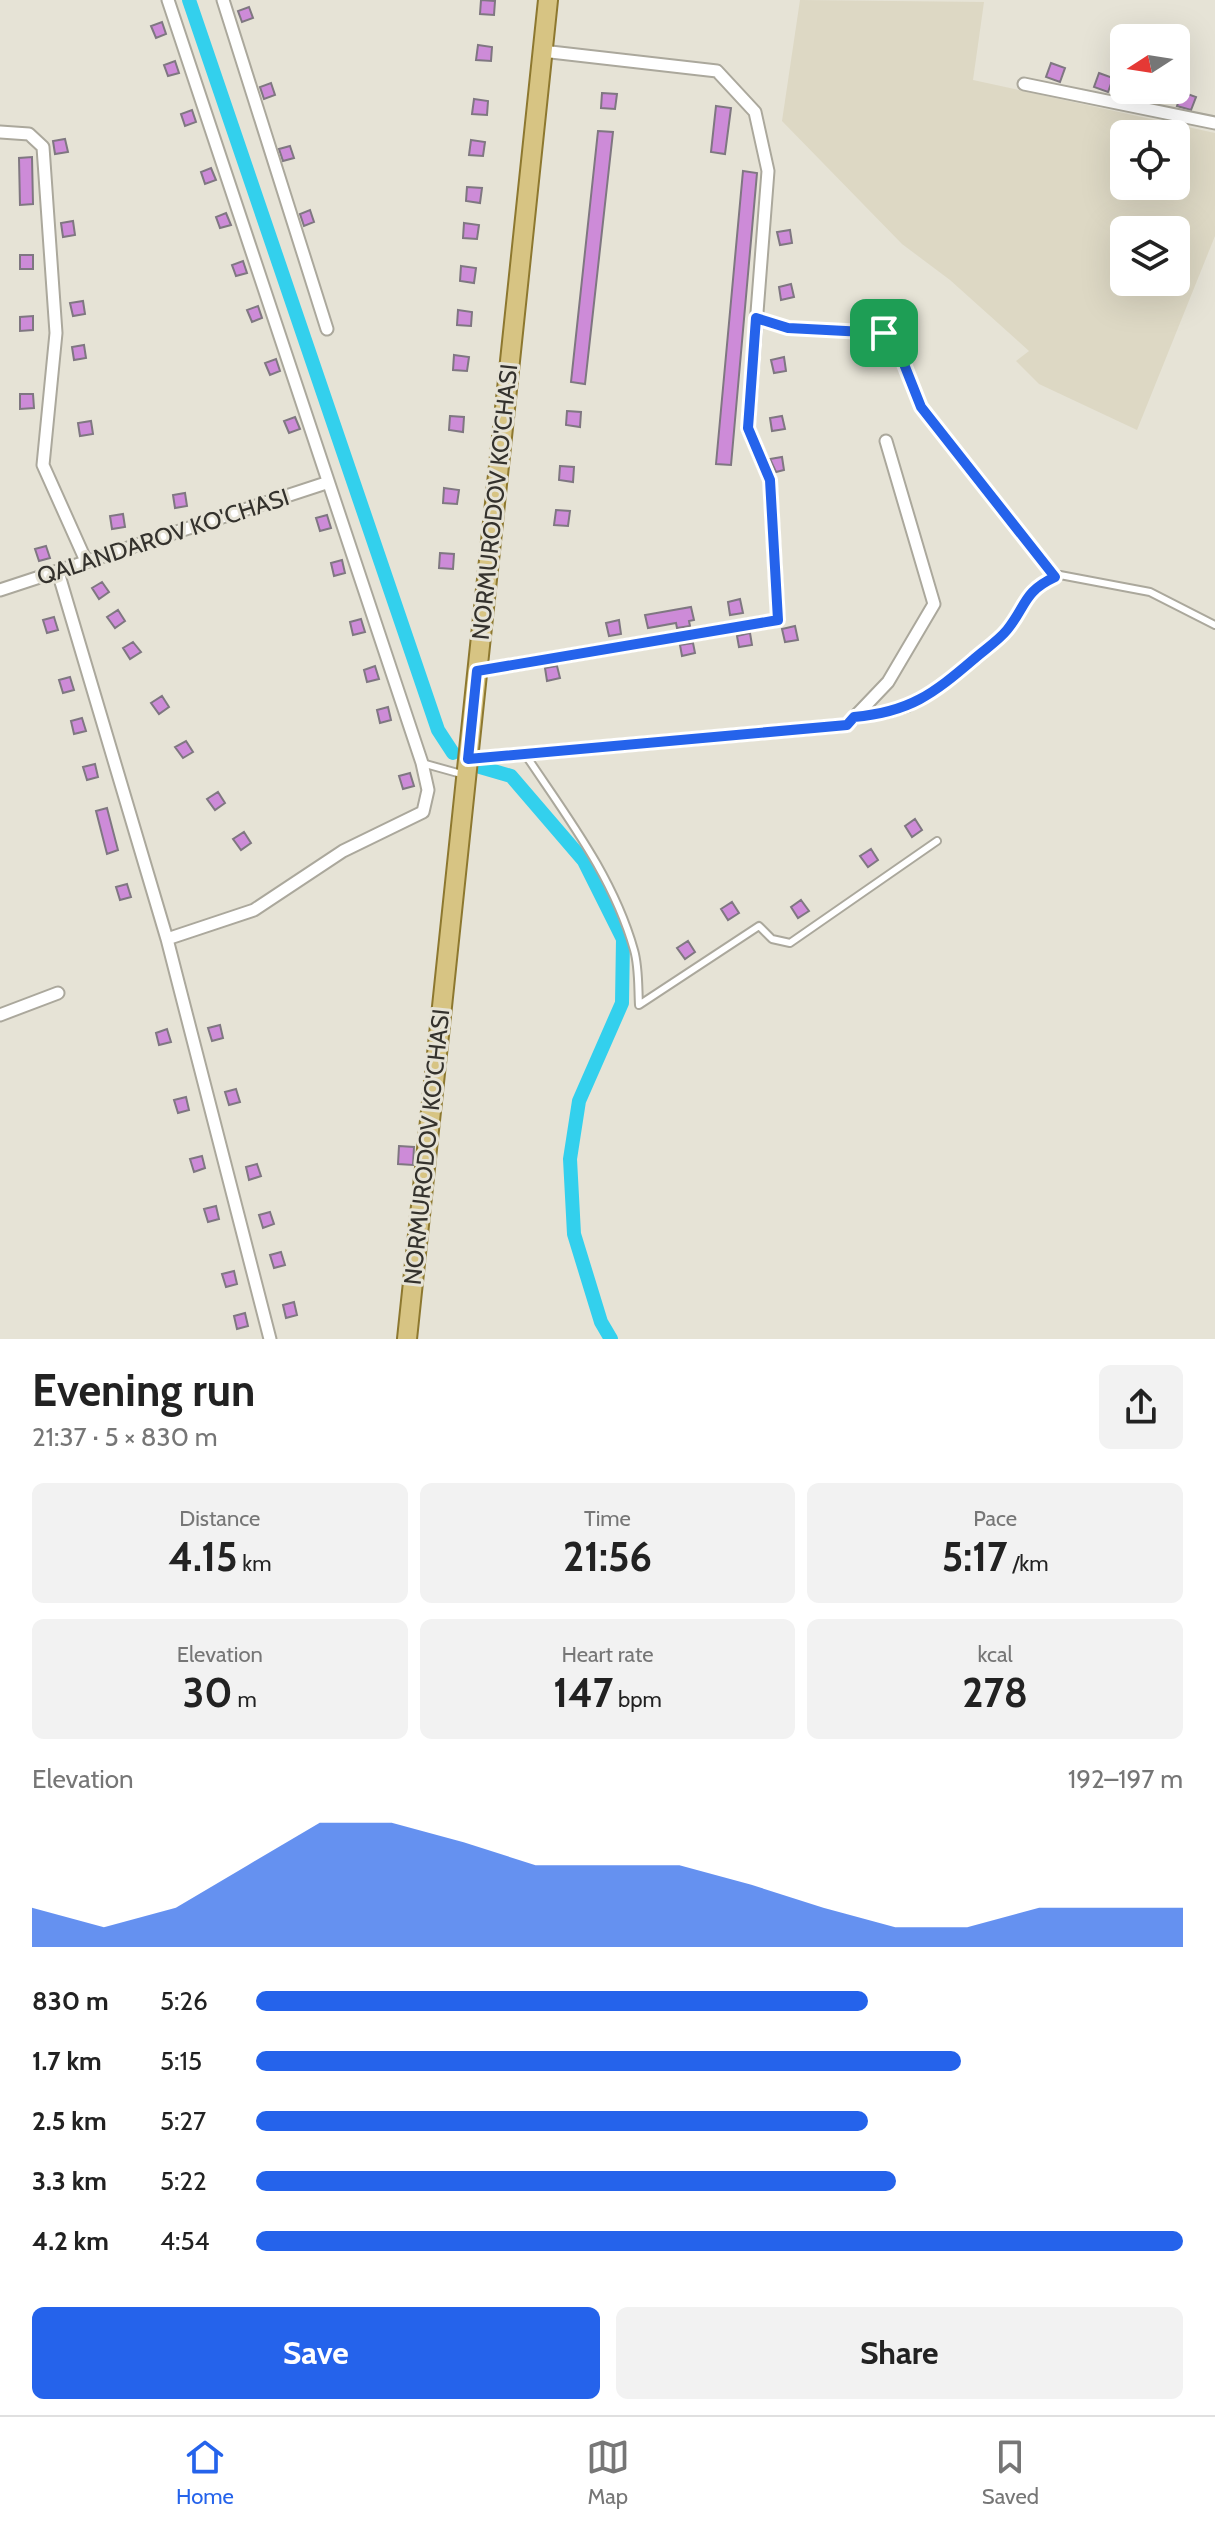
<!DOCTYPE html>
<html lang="en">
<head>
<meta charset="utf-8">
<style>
  body { margin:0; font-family:Cabin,sans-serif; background:#f2f2f2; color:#222; height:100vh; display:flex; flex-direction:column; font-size:30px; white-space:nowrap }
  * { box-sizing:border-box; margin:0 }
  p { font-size:26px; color:#767676 }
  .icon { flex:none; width:44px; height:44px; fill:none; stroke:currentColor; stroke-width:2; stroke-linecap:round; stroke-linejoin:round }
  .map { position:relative; height:1339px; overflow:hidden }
  .drawer { display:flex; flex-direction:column; background:#fff; flex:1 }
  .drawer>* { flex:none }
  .needle { width:52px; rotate:258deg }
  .controls { position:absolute; left:1110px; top:24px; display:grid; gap:16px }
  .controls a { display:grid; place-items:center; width:80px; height:80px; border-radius:12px; background:#fff; box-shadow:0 8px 32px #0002; font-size:40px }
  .pin { position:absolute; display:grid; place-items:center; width:68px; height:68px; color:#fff; margin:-34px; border-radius:16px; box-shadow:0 4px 12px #0006 }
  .round { display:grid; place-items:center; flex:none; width:84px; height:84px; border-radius:12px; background:#f2f2f2 }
  .overview { display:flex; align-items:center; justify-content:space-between; height:136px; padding:0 32px }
  h1 { font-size:44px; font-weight:700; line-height:60px }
  .metrics { display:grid; grid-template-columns:repeat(3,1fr); gap:12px; height:136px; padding:8px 32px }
  .metrics div { display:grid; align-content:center; border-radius:12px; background:#f2f2f2; text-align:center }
  .metrics b { font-size:40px; font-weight:700 }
  .metrics small { font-size:22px; font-weight:400 }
  .metrics p { font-size:22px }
  .chart { height:224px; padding:16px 32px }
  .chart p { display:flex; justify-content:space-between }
  .chart svg { width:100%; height:144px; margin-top:8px; fill:#2563eb; opacity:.7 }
  .primary-button { display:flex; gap:16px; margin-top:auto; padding:16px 32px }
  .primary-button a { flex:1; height:92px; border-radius:12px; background:#2563eb; color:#fff; font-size:32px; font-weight:700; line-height:92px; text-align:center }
  .primary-button a+a { background:#f2f2f2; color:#222 }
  ul { padding:0 32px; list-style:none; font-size:26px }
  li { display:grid; grid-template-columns:128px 96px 1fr; align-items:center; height:60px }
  li i { height:20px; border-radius:10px; background:#2563eb }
  .dock { display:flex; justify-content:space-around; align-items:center; height:112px; border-top:2px solid #e0e0e0; background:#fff; font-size:22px; color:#767676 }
  .dock a { display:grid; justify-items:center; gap:4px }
  .dock .current { color:#2563eb }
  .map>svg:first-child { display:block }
  .built { fill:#ddd8c4; fill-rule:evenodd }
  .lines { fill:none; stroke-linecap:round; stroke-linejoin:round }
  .canal { stroke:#33d0ed; stroke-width:14 }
  .building { fill:#cd8bd8; stroke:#7f7781; stroke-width:2 }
  .lane-casing { stroke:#aba89c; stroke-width:10 }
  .street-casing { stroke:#aba89c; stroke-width:15 }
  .primary-casing { stroke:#8d782f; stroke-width:22 }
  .lane { stroke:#fff; stroke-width:6 }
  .street { stroke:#fff; stroke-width:11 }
  .primary { stroke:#d7c483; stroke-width:18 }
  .route-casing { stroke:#fff; stroke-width:16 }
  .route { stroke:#2563eb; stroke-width:10 }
  .labels { text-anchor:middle; stroke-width:6; stroke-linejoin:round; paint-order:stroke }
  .street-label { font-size:24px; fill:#34322d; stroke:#e6e3d6 }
</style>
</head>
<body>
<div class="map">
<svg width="1215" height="1339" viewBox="0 0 1215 1339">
  <rect width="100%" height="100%" fill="#e6e3d6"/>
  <path class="built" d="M800,0L984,2L973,80L1215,133V236L1137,430L1039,384L1016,361L1029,351L950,280L902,244L782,121ZM1124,134H1176V186H1124ZM1124,230H1176V282H1124Z"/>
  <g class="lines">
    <path class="canal" d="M189,0L438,730L453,753
      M480,767L511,776L584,861L623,939L622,1003L579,1101L570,1159L574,1234L601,1322L611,1339"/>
  </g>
  <path class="building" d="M481,0L495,1L494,15L480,14Z
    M249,7L253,18L242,22L238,11Z
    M162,22L166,34L156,38L151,26Z
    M478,45L492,47L491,61L476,60Z
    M175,61L179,73L168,76L164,65Z
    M1051,63L1065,68L1060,82L1046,77Z
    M1099,73L1113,78L1108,92L1094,87Z
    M271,83L275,95L264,99L260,87Z
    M1182,92L1196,97L1191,110L1177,106Z
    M602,93L617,94L615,109L601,108Z
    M474,99L488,101L487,115L472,114Z
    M716,106L731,108L725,154L711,152Z
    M192,110L196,122L185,126L181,114Z
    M598,131L613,132L585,384L571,382Z
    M65,139L68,152L55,154L53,141Z
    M471,140L485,142L483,156L469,155Z
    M290,146L294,158L283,161L279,149Z
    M32,157L33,204L20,205L19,158Z
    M211,168L216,180L205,184L201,172Z
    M743,171L757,173L731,465L716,464Z
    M467,187L482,188L480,203L466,201Z
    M310,210L314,222L304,226L300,214Z
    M226,213L231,225L220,228L216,217Z
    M73,221L75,235L63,237L61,223Z
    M464,223L479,225L477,239L463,238Z
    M790,230L792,243L780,245L777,232Z
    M20,255H33V269H20Z
    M243,261L247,273L236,276L232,265Z
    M461,266L476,268L474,283L460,281Z
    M791,284L794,297L781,300L779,287Z
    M83,301L85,314L73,316L70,303Z
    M258,306L262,318L252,322L247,310Z
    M458,310L472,312L471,326L457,325Z
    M33,316V330L20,331V317Z
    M84,345L86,358L74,360L72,347Z
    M454,355L469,357L467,371L453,370Z
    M784,357L786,371L774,373L771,360Z
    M276,359L280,371L270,375L265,363Z
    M20,394H33L34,408L20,409Z
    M567,411L581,412L580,427L566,425Z
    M450,416L464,417L463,432L449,430Z
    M782,416L785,429L772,431L770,418Z
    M295,417L300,429L289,433L284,421Z
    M91,421L93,434L80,436L78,423Z
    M782,457L784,470L776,472L770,459Z
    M560,466L574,467L573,482L559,480Z
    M444,488L459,490L457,504L443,503Z
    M185,493L187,506L175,508L173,495Z
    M556,510L570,511L568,526L554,525Z
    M123,514L125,527L112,529L110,516Z
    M327,515L331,528L320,531L316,518Z
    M46,546L50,558L39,561L35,549Z
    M440,553L454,554L453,569L439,568Z
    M342,560L345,573L334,576L331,563Z
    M102,582L109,592L99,599L92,588Z
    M740,599L743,613L730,615L728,602Z
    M691,607L694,620L689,621L690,626L677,628L676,623L648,628L645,615Z
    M118,610L125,621L115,628L107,617Z
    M54,617L58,630L47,633L43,620Z
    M361,619L365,632L353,635L350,622Z
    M619,620L621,634L609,636L606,623Z
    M795,626L798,640L785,642L782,629Z
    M750,633L752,645L739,647L737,636Z
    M133,642L141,652L130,659L123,648Z
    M693,643L695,653L682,656L680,645Z
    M375,666L379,679L367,682L364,670Z
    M557,666L560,678L547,681L545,668Z
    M70,677L74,690L63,693L59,680Z
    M162,696L169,707L159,714L151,703Z
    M388,707L391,720L380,723L377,710Z
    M82,718L86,731L74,734L71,721Z
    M186,741L193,752L183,758L175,747Z
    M95,764L98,777L87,780L83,767Z
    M410,773L414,786L403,789L399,776Z
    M218,792L225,803L215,810L207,799Z
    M107,808L118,850L107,854L96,811Z
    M915,819L922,830L912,837L905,826Z
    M244,832L251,843L241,850L233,839Z
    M871,849L878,860L868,867L860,856Z
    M127,884L131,897L120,900L116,887Z
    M801,900L809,911L798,918L791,907Z
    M732,902L739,913L728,920L721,909Z
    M688,941L695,952L685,959L677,948Z
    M220,1025L223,1038L212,1041L208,1028Z
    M167,1029L171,1042L159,1045L156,1033Z
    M236,1089L240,1102L229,1105L225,1092Z
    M186,1097L189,1110L178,1113L174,1100Z
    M399,1146L414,1147L413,1165L398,1164Z
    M202,1156L205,1168L194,1172L190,1159Z
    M257,1164L261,1176L249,1180L246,1167Z
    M216,1206L219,1219L208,1222L204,1209Z
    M270,1212L274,1224L263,1228L259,1215Z
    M281,1252L285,1265L274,1268L270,1255Z
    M234,1271L237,1284L226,1287L222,1274Z
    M294,1302L297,1315L286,1318L283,1305Z
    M245,1313L248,1326L237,1329L234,1316Z"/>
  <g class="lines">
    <defs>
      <path id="lane" d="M757,318L788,328L884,333L902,359L921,407L1055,577
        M856,717L888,714L908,708L942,687L1006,632L1034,587L1060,575L1150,592L1215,625
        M525,754C567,817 613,876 634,950C639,967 638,987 639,1005L759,926L772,939L790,943L937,841
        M422,763L465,775"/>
      <path id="street" d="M223,0L327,329
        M1024,84L1215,123
        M0,132L29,134L43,147L56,333L43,465L86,561
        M58,572L167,939L270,1339
        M0,590L326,483
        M477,671L778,620L770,480L748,428L768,171L755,112L717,71L542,51
        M468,759L847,725L888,682L934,604L886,441
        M167,939L254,910L343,851L423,812L428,790L422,763L168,0
        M0,1015L58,993"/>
      <path id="primary" d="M407,1339L548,0"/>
    </defs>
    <use href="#lane" class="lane-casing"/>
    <use href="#street" class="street-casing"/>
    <use href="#primary" class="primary-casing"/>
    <use href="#lane" class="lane"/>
    <use href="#street" class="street"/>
    <use href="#primary" class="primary"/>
  </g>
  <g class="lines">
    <defs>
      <path id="route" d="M756,318L788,328L884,333L902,359L921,407L1055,577C1023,592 1027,605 1007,630C998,641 984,650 974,659C933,694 910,712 854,717L847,725L468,759L477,671L778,620L770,480L748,428Z"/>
    </defs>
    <use href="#route" class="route-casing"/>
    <use href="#route" class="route"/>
  </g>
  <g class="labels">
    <g class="street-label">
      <text transform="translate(495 502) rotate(-84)" y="8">NORMURODOV KO'CHASI</text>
      <text transform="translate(163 537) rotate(-18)" y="8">QALANDAROV KO'CHASI</text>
      <text transform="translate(427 1147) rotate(-84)" y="8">NORMURODOV KO'CHASI</text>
    </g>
  </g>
</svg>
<div class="controls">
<a><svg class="needle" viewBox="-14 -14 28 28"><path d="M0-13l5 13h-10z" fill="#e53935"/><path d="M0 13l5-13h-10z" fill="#767676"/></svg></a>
<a><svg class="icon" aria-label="locate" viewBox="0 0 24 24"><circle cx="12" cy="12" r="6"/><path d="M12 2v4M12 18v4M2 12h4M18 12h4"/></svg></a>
<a><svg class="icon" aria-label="layers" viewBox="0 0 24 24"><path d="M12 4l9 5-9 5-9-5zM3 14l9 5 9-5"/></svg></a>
</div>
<div class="pin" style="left:884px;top:333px;background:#1e9e55"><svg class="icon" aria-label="arrive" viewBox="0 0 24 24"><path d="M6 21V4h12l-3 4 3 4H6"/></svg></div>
</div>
<section class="drawer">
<div class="overview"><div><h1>Evening run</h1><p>21:37 · 5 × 830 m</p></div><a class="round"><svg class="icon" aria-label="share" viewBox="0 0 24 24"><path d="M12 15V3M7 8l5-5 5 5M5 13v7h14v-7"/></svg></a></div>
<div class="metrics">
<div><p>Distance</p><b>4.15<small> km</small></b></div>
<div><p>Time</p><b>21:56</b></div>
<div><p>Pace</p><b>5:17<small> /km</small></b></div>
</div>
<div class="metrics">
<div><p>Elevation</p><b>30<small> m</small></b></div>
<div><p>Heart rate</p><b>147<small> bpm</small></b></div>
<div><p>kcal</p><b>278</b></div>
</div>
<div class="chart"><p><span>Elevation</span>192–197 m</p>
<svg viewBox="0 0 160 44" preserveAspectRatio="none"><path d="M0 44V32L10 38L20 32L30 19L40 6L50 6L60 12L70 19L80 19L90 19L100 25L110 32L120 38L130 38L140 32L150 32L160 32V44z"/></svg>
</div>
<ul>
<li><b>830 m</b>5:26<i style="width:66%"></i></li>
<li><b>1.7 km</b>5:15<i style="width:76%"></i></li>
<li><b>2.5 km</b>5:27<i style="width:66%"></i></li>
<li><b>3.3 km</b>5:22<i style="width:69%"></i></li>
<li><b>4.2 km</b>4:54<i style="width:100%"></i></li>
</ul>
<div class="primary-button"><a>Save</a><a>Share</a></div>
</section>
<nav class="dock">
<a class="current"><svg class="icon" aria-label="home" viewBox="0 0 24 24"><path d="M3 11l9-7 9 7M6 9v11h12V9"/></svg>Home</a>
<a><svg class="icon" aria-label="map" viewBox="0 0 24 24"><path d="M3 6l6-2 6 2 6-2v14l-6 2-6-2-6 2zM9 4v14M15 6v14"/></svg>Map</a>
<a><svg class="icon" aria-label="saved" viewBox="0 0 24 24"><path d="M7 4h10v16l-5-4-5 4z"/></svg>Saved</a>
</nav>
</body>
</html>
